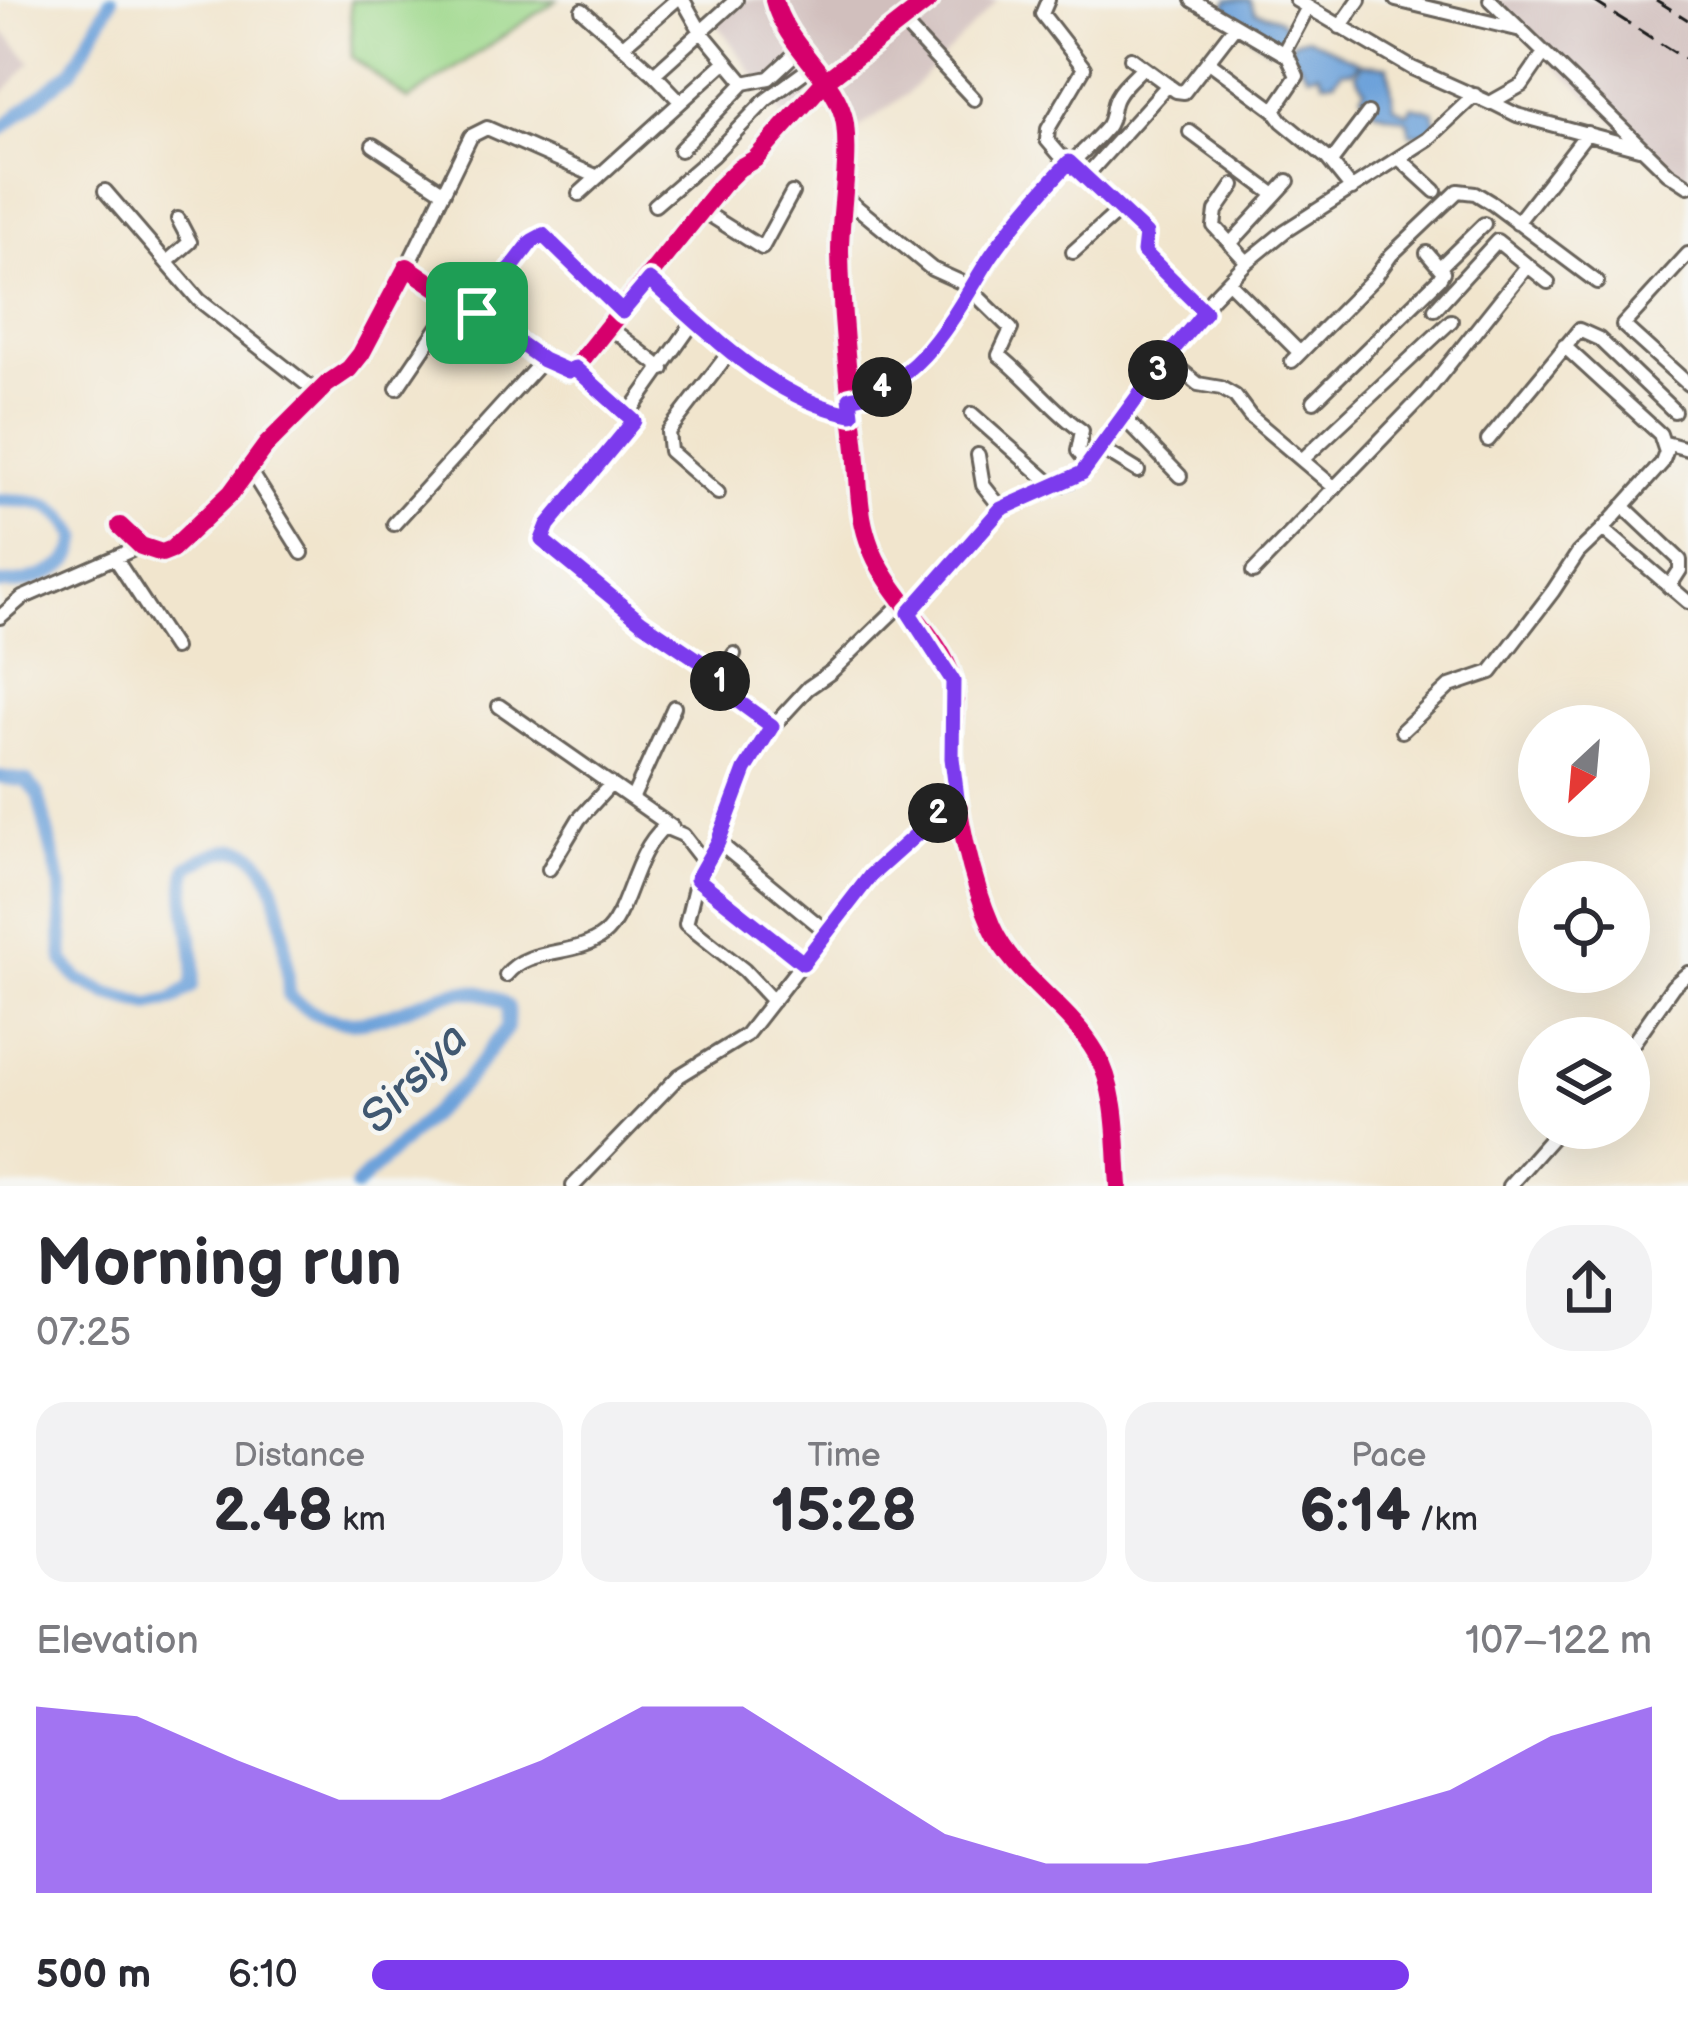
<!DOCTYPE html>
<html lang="en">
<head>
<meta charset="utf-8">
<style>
  body { margin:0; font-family:"Balsamiq Sans",sans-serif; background:#f2f2f3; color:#2b2b33; height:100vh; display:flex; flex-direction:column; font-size:45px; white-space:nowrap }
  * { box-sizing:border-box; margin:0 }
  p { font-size:39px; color:#7c7c81 }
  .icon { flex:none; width:66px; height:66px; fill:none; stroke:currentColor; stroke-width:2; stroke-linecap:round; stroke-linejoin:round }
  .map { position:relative; height:1186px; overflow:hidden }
  .details { display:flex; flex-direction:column; background:#fff; flex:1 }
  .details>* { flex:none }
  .needle { width:78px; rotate:206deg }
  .fabs { position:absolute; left:1518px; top:705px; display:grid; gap:24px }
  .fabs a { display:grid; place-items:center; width:132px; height:132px; border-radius:50%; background:#fff; box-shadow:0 12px 48px #0002; font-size:60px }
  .pin { position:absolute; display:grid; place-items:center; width:102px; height:102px; color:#fff; margin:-51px; border-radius:24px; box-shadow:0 6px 18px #0006 }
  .km { position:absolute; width:60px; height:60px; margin:-30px; border-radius:50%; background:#222; color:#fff; font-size:33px; line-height:60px; text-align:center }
  .round { display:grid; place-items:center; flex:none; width:126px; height:126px; border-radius:48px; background:#f2f2f3 }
  .headline { display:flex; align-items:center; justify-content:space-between; height:204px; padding:0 36px }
  h1 { font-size:66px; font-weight:700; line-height:90px }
  .stats { display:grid; grid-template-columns:repeat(3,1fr); gap:18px; height:204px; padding:12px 36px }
  .stats div { display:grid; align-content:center; border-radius:30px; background:#f2f2f3; text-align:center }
  .stats b { font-size:60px; font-weight:700 }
  .stats small { font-size:33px; font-weight:400 }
  .stats p { font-size:33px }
  .chart { height:336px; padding:24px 36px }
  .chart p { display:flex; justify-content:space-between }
  .chart svg { width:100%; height:216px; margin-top:12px; fill:#7c3aed; opacity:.7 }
  ul { padding:0 36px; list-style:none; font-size:39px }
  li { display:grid; grid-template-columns:192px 144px 1fr; align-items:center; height:90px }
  li i { height:30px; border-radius:15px; background:#7c3aed }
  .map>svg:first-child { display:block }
  .industrial { fill:#d1bfbd }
  .green { fill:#9ed88b; stroke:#5d7a54; stroke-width:3 }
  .water { fill:#6da2da; stroke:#445f7b; stroke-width:3 }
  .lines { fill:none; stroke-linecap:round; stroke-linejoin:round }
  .river { stroke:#6da2da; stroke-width:14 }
  .minor-casing { stroke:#67625a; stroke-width:18 }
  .minor { stroke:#fff; stroke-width:12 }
  .rail { stroke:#1c1c1c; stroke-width:3; stroke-dasharray:18 9; stroke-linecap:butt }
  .cycleway-casing { stroke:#f6f6f2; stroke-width:26 }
  .cycleway { stroke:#d6006c; stroke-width:18 }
  .route-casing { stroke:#fff; stroke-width:24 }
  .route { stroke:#7c3aed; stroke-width:15 }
  .labels { text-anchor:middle; stroke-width:9; stroke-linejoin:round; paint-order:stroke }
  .water-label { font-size:45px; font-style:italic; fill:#405871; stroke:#f6f6f2 }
</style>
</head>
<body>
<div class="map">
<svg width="1688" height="1186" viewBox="0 0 1688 1186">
  <rect width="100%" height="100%" fill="#f6f6f2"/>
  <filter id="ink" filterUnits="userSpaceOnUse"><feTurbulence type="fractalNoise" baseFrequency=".00833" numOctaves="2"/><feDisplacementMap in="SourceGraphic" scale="24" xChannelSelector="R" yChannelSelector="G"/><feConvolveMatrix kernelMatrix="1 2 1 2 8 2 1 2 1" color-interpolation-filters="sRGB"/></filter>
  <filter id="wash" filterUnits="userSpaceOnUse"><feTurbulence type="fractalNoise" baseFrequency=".004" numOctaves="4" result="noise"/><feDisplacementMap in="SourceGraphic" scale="48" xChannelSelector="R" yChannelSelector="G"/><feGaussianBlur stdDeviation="2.7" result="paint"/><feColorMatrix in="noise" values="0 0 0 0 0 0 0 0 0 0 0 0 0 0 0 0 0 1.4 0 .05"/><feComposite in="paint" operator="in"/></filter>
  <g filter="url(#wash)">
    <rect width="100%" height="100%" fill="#f1e5cd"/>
    <path class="industrial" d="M743,0H998L907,94L858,129L828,84L792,129L716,22Z
      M1484,0H1688V184L1668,171Z
      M0,28L31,62L0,97Z"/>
    <path class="green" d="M350,0H557L408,100L352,57Z"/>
    <path class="water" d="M1228,0H1250L1255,12L1278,18L1288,29L1282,44L1269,49L1239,26L1225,5Z
      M1307,37L1359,62L1353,71H1342L1334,81L1324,82L1319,72L1308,75L1290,51L1293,41Z
      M1361,64L1388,66L1394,106L1407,113L1412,106L1433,111L1436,127L1429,134H1410L1407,120C1390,113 1370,116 1361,95L1365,89L1356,75Z"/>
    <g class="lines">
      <path class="river" d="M0,130L73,69L111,0
        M0,500C41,501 57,501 78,538C75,545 74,553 70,558C57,575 20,585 0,584
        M0,777L26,781L38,794L61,887L63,961L78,979L108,994L150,1005L174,999L192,986C201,946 177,906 188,867C204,858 232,843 250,853C284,873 287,962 289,996C375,1072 440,950 508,1007L507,1028L466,1081L356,1186"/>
    </g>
  </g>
  <g filter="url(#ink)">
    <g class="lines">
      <defs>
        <path id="minor" d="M774,0C786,48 839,79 845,124C850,165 840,210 840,251C841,318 849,384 856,450C859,481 858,511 868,540C885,594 940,634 952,678C959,703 950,734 953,760C957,814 970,877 992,927C1014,977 1069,1006 1096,1053C1118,1091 1116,1143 1119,1186
          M1048,0L1042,14L1084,68L1048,129L1047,140L1059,154L1096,185L1146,234L1144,252L1205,312
          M1192,0L1286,55
          M1296,0L1412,68L1490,103L1522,85L1544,53
          M1396,0L1517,29
          M1490,0L1668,173L1688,186
          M1308,7L1285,50L1297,76L1274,110L1282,121L1327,158L1352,189
          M582,10L654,74L736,0
          M901,21L974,99
          M1340,27L1359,0
          M623,46L676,0
          M1131,58L1176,91L1184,92L1235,26
          M1208,61L1274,110
          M654,74L680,101
          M744,83L769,78L799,50
          M1491,102L1517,115L1639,148
          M1190,132L1275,195
          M373,145L444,192
          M680,150L744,83L700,30L683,0
          M1400,159L1435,191
          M1331,162L1368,113
          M1085,177L1168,85
          M1234,185L1216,211L1214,226L1247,262
          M105,191L199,300L319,394
          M579,194L725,62
          M842,195L932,269L965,284L1011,329L999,355C1029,379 1051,409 1082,431L1078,451L1089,465
          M655,205L712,156L766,100L811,67
          M700,209L762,248L792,193
          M1517,223L1587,133
          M1230,244L1288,181
          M1073,252L1121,209
          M1688,254L1623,325L1688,384
          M168,261L190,242L178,219
          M1441,266L1484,224
          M407,267L471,136L487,128L598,177
          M649,280C709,331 771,400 852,414
          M1229,282L1300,353
          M1435,309L1497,241L1548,282
          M477,313L533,241L543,235L622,312
          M609,327L663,369
          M1564,346L1660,434L1666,452L1662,463L1603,529L1688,602
          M1166,358L1198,384L1221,388L1235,396L1250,416L1335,488
          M1292,361L1376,276L1391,255L1458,191L1475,193L1493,204L1597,282
          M575,368L634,420L547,525L542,540L642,622L722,676
          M397,388L456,301
          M850,398C933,386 976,273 1021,214C1046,182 1080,158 1106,128C1113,119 1111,113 1114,103C1118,89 1134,77 1143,67
          M1314,401L1439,279L1443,272L1427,253
          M629,413L695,320
          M972,414L1055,487
          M1123,417L1180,476
          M1488,440L1579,330L1599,339L1674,411
          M1665,443L1688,449
          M1102,449L1138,471
          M978,455L983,485L1002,509
          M1303,459L1451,321
          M248,467L302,553
          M718,493L670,451L668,432L732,349
          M1623,506L1680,560V570L1669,587
          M394,524L543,360
          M120,526L141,546L162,553L172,549L231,493L267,444L327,384L349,369L361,354L407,267L543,360L567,371L575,368L721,186L739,168L755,159L824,82L929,0
          M115,558L174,648
          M1253,572L1426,393L1528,265
          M909,613L1002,509L1070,481L1089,465L1212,298L1247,262L1285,231L1428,139L1475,95
          M0,617L22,598L141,546
          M734,654L719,684L773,726
          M499,706L672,827
          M1402,731L1450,686L1491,672L1553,591L1578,553L1603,529
          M632,799L674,707
          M718,842L827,932
          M549,869L579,819L611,784
          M697,879L686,924L744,970L773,1001
          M803,963L697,879L718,842L745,770L773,726L808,688L831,672L901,604
          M506,975C529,946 576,957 603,935C629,915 632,855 664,827L683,835L704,862
          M1629,1049L1673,986L1688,973
          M573,1186L679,1076L746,1035L871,875L957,798
          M1509,1186L1560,1128"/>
      </defs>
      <use href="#minor" class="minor-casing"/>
      <use href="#minor" class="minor"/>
      <path class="rail" d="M1592,0L1688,61
        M1656,0L1688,20"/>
      <defs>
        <path id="cycleway" d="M774,0C786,48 839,79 845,124C850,165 840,210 840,251C841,318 849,384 856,450C859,481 858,511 868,540C885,594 940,634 952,678C959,703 950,734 953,760C957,814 970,877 992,927C1014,977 1069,1006 1096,1053C1118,1091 1116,1143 1119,1186
          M120,526L141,546L162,553L172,549L231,493L267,444L327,384L349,369L361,354L407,267L543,360L567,371L575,368L721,186L739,168L755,159L824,82L929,0"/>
      </defs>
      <use href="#cycleway" class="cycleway-casing"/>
      <use href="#cycleway" class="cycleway"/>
    </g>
  </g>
  <g class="lines" filter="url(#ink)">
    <defs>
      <path id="route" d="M1069,162L1146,234L1144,252L1205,312L1166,358L1082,473L1001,509L909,613L953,681L952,758L957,798L871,875L803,963L697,879L718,842L745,770L772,726L724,691L719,685L722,676L642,622L542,540L548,525L634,421L575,368L568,371L543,360L477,313L532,241L543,235L622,312L649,280C709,331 771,400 852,414L850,398C922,386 956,310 991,256C1014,222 1041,192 1069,162Z"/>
    </defs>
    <use href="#route" class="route-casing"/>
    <use href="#route" class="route"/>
  </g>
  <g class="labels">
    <g class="water-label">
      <text transform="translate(413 1077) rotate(-46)" y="16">Sirsiya</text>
    </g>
  </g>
</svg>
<div class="fabs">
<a><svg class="needle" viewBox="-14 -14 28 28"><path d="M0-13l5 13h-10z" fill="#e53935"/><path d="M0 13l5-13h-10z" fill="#7c7c81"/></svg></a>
<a><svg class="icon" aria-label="locate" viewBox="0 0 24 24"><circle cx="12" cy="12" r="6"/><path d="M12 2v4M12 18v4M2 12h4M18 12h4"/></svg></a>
<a><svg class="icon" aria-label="layers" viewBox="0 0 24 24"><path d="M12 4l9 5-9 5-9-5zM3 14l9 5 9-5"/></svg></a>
</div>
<div class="pin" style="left:477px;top:313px;background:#1e9e55"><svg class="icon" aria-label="arrive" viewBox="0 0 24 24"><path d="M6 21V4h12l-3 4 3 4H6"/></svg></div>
<b class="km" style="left:720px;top:681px">1</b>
<b class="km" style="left:938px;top:813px">2</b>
<b class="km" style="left:1158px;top:370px">3</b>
<b class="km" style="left:882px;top:387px">4</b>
</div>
<section class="details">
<div class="headline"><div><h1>Morning run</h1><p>07:25</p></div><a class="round"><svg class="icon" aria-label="share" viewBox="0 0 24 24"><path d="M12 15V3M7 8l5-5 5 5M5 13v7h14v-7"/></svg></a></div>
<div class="stats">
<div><p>Distance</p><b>2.48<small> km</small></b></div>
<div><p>Time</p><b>15:28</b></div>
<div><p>Pace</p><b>6:14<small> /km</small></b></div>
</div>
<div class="chart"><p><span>Elevation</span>107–122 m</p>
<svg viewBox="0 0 160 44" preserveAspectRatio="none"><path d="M0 44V6L10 8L20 17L30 25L40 25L50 17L60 6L70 6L80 19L90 32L100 38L110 38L120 34L130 29L140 23L150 12L160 6V44z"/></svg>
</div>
<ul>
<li><b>500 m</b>6:10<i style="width:81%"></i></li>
</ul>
</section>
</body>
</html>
